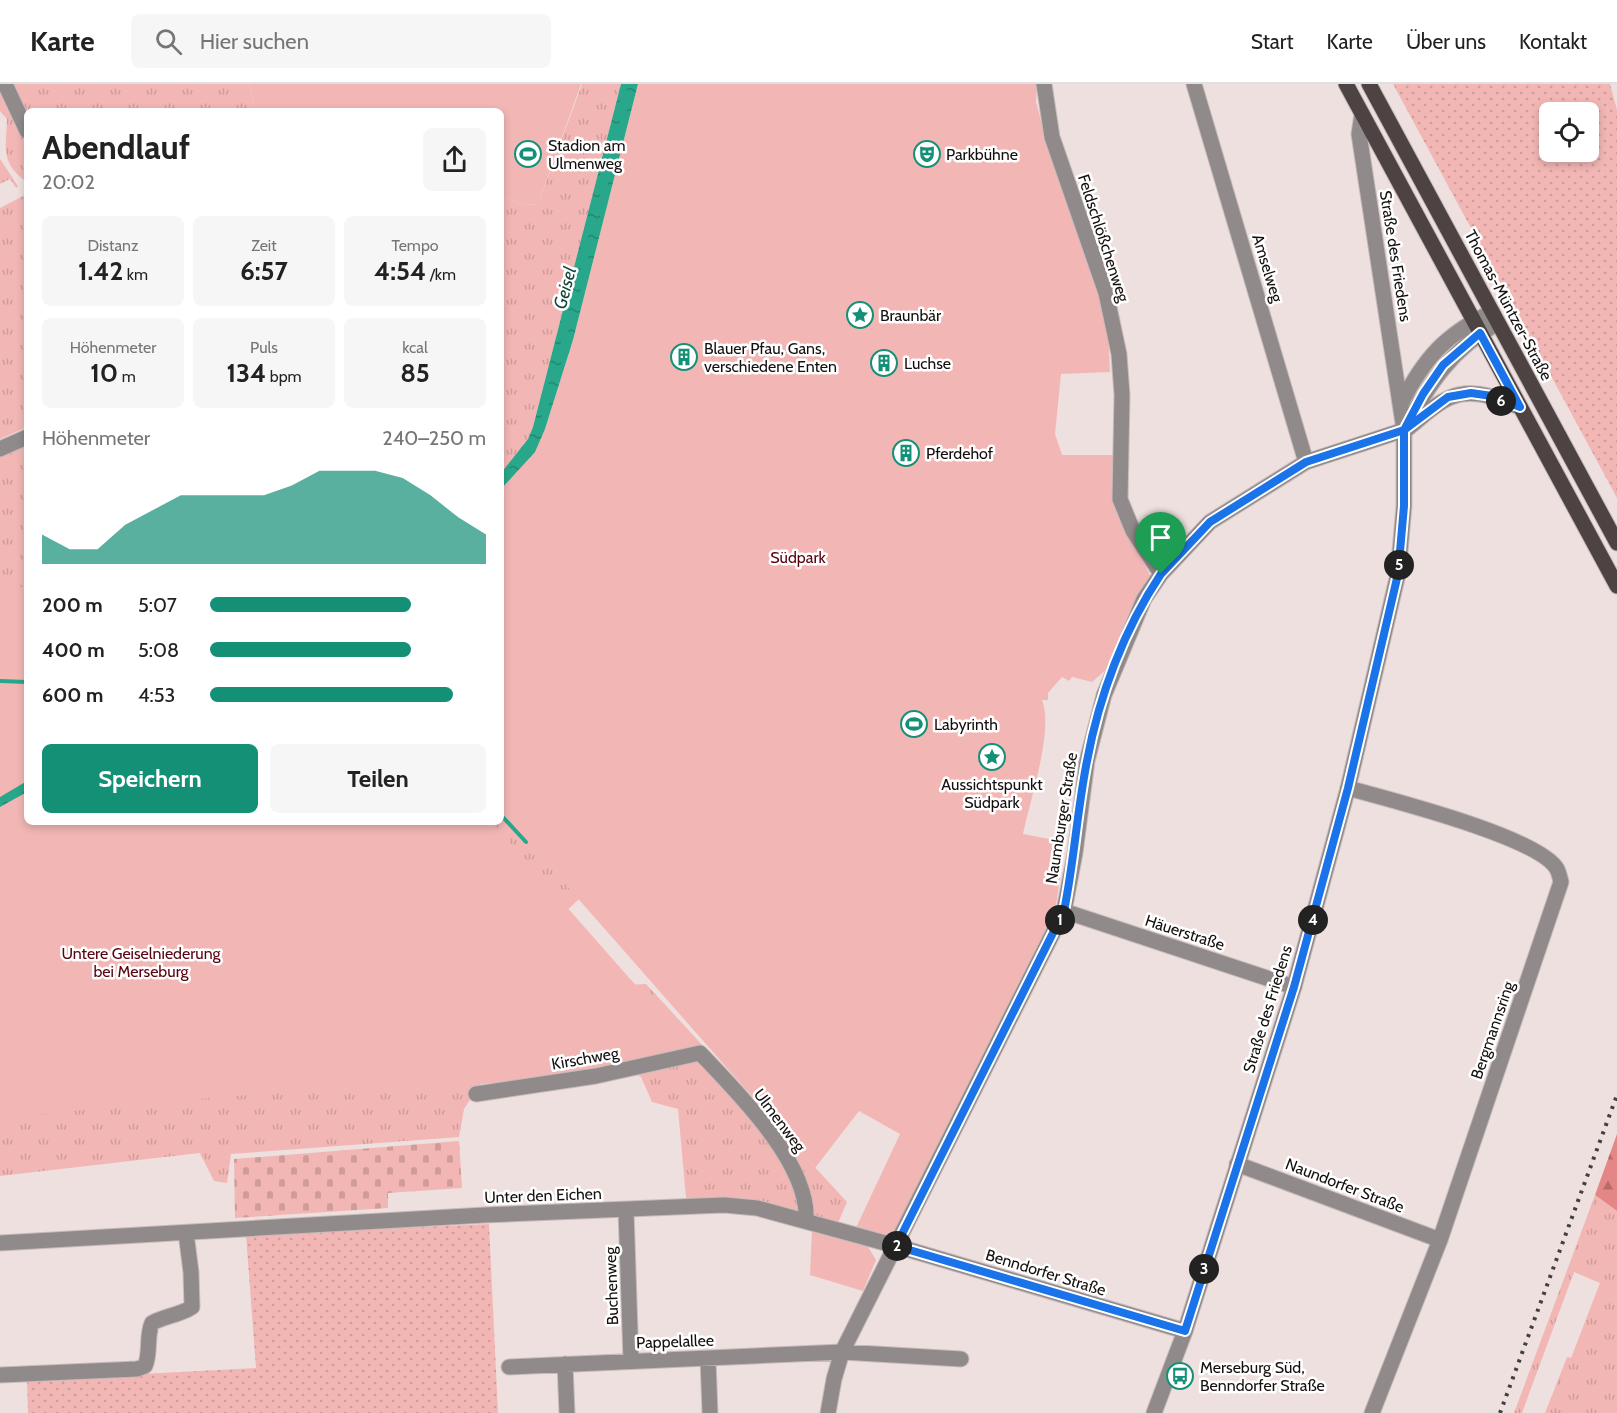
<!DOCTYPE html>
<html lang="de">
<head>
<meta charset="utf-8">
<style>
  body { margin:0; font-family:Cabin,sans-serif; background:#f6f6f6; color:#222; height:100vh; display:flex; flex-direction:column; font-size:22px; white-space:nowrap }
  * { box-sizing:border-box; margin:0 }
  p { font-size:20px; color:#767676 }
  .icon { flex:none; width:33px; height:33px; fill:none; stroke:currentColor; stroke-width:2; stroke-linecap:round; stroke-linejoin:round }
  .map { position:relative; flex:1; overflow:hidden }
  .panel { position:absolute; left:24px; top:24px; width:480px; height:717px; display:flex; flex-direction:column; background:#fff; border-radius:9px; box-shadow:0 3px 9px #0003 }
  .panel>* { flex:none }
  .tools { position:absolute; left:1539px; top:18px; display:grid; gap:12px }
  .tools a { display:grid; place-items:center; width:60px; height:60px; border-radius:9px; background:#fff; box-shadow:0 3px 9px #0003; font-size:30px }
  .pin { position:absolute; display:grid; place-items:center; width:51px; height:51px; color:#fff; margin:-62px -26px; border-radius:50% 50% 50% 0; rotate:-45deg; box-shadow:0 0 6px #0007 }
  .pin .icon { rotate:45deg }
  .km { position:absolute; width:30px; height:30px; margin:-15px; border-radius:50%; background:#222; color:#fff; font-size:16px; line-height:30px; text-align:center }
  .round { display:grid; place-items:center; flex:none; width:63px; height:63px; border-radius:9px; background:#f6f6f6 }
  .head { display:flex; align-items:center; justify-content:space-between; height:102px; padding:0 18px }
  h1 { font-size:33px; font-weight:800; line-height:45px }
  .figures { display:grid; grid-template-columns:repeat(3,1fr); gap:9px; height:102px; padding:6px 18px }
  .figures div { display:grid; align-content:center; border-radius:9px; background:#f6f6f6; text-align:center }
  .figures b { font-size:26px; font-weight:800 }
  .figures small { font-size:16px; font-weight:400 }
  .figures p { font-size:16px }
  .chart { height:168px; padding:12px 18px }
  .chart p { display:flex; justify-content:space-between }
  .chart svg { width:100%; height:108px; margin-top:6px; fill:#149076; opacity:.7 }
  .cta { display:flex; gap:12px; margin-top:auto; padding:12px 18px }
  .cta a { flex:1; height:69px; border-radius:9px; background:#149076; color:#fff; font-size:24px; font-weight:800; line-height:69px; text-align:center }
  .cta a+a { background:#f6f6f6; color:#222 }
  ul { padding:0 18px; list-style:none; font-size:20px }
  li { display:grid; grid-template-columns:96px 72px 1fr; align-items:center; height:45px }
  li i { height:15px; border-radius:8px; background:#149076 }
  header { display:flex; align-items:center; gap:36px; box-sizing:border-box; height:84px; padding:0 30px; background:#fff; border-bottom:2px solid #e0e0e0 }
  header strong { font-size:28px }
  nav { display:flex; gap:33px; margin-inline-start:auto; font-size:21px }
  .search { width:420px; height:54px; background:#f6f6f6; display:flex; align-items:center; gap:15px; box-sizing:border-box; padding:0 21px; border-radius:9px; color:#767676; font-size:22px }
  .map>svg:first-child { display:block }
  .grass { fill:url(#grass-tufts) }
  .forest { fill:url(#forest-firs) }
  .cemetery { fill:url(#cemetery-stones) }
  .park { fill:#f2b7b5 }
  .garden { fill:url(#garden-dots); fill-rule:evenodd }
  .water { fill:url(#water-ripples) }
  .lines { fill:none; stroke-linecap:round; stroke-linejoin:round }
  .stream { stroke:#29a78a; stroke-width:4 }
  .minor-casing { stroke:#c7bbba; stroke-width:17 }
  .tertiary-casing { stroke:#c7bbba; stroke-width:17 }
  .primary-casing { stroke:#c7bbba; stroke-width:17 }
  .minor { stroke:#908a8a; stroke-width:15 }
  .tertiary { stroke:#908a8a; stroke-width:15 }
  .primary { stroke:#4c4342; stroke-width:15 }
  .rail { stroke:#443e3d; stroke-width:4; stroke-dasharray:3 6; stroke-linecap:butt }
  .route-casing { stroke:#fff; stroke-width:12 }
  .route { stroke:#1a73e8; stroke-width:8 }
  .labels { text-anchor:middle; stroke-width:5; stroke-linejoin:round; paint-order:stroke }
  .poi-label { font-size:16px; fill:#14100f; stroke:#fff; text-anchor:start }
  .street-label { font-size:16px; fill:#14100f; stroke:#fff }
  .park-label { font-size:16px; fill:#5a0311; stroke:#fff }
  .water-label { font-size:18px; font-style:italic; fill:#13463a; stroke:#fff }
</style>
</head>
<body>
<header>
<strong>Karte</strong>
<div class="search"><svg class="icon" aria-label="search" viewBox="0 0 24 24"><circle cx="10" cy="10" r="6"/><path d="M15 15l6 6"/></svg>Hier suchen</div>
<nav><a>Start</a><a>Karte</a><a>Über uns</a><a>Kontakt</a></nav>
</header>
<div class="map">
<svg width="1617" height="1329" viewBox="0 0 1617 1329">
  <defs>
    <pattern id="grass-tufts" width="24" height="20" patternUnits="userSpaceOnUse" patternTransform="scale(1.5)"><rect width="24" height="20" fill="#f2b7b5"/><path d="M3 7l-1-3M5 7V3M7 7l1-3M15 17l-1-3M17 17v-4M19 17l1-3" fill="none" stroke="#cf9c9a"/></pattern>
    <pattern id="forest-firs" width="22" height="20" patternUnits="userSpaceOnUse" patternTransform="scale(1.5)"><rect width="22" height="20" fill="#e38685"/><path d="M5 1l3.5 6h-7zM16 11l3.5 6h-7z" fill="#b76c6b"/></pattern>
    <pattern id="cemetery-stones" width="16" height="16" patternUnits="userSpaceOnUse" patternTransform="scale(1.5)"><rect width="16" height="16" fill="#f2b7b5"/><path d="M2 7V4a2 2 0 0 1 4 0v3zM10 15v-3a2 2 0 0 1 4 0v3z" fill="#cf9c9a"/></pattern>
    <pattern id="garden-dots" width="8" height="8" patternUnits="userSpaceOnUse" patternTransform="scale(1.5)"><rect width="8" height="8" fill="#f2b7b5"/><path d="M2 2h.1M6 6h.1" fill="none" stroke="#cf9c9a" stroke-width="1.8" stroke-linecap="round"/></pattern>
    <pattern id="water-ripples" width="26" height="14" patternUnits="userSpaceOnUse" patternTransform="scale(1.5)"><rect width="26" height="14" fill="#29a78a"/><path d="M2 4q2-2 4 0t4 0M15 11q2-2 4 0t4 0" fill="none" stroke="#22876f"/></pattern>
  </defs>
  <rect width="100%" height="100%" fill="#eee0df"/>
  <path class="grass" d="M11,0H249L256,27H27V35Z
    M582,0H621L533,343L528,355L501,389V113L525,121L538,120Z
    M0,5L27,63V98C0,79 6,64 7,35L0,27Z
    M0,75L18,102L16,104L10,95L0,100Z
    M27,110V343L0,355V124Z
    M27,359V697L0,713V372Z
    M0,723L27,738H501V727L579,815L561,832L626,901L646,900L847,1118L838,1139L742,1114H686L678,1025L652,1018L641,993L615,977L480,1000L464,1025L459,1053L231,1070L227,1099L214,1097L200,1069L0,1092Z
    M1595,1111L1617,1127V1329H1545L1567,1273L1571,1274L1600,1199L1574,1188L1522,1329H1514Z"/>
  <path class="forest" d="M1617,1050V1127L1595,1111Z"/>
  <path class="cemetery" d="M459,1057L462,1104L388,1109V1124L235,1134L234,1075Z"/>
  <path class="park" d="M249,0H581L538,120L525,121L501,113V27H256Z
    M638,0H1037L1036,18L1044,48L1094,191L1108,248L1110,288L1061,290L1055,350L1062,371H1114L1119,430L1152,495L1108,584L1092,598L1072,593L1069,597L1062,593L1048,609V616H1042C1054,646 1030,716 1023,750L1065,758L1055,828L897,1144L884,1154L855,1146L900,1050L859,1027L815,1084L501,727V405L545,345L573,256Z
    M0,503H27V738H492L698,972L547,1000L490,999L435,1006L377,1001L146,1019L0,1035Z
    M812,1145L867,1161L876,1176L863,1207L810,1191Z"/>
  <path class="garden" d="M1393,0H1610L1617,26V414ZM1550,28H1588V68H1550Z
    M489,1140L498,1329H28L27,1296L256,1284L246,1151Z"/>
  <path class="water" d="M621,0H638L573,256L545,345L535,368L501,405V389L528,355L533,343Z
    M27,697V708L0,723V713Z"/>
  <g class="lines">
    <path class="stream" d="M0,597L27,598
      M501,731L526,758"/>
    <defs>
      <path id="minor" d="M5,0L27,47
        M1044,0L1052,53L1106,209L1119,270L1122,311L1120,415L1133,447L1161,490
        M1194,0L1306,378
        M0,365L27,353
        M1348,704C1387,715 1539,753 1557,785C1559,789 1560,794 1561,798L1440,1156L1372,1329
        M1064,827L1294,903
        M476,1010L596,992L700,969C738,1009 810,1080 806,1137
        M1237,1080L1440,1156
        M626,1126L631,1277
        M0,1159L485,1131L724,1121L757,1124L896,1162L1185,1247
        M708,1275L710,1329
        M565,1280L567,1329
        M509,1283L842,1268L961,1275
        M0,1291L137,1285L145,1282C151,1268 146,1253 152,1239C165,1232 180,1231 192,1223L191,1188L186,1149
        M828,1329L834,1295L842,1268L1064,827L1075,769L1087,677L1104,611L1144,515L1161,490L1210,438L1306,378L1404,346"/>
      <path id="tertiary" d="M1401,320C1424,274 1446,250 1492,228
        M1407,345C1435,323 1450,302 1489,312C1499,314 1509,320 1520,323
        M1404,346C1428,301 1452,264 1498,239
        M1154,1329L1185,1247L1294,903L1348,704L1398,490L1404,422V346L1359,50L1362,30"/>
      <path id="primary" d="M1346,0L1617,502
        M1369,0L1617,459"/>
    </defs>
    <use href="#minor" class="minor-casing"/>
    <use href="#tertiary" class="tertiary-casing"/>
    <use href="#primary" class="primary-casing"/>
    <use href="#minor" class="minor"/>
    <use href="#tertiary" class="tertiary"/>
    <use href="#primary" class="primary"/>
    <path class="rail" d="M1500,1329L1617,1011"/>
  </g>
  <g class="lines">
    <defs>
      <path id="route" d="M1161,490C1124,545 1099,612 1087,677C1077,727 1074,778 1064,827L896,1162L1185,1247L1294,903L1348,704L1398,490L1404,422V346L1423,310L1443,281L1480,249L1520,323L1492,312L1471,309L1448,313L1404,346L1306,378L1210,438L1161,490"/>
    </defs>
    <use href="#route" class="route-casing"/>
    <use href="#route" class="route"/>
  </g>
  <defs>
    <symbol id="stadium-ring" viewBox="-11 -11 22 22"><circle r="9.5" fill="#fff" stroke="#149076" stroke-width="1.5"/><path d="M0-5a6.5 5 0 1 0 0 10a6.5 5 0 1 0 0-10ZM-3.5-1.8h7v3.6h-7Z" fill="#149076"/></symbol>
    <symbol id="theatre-ring" viewBox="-11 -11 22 22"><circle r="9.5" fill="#fff" stroke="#149076" stroke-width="1.5"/><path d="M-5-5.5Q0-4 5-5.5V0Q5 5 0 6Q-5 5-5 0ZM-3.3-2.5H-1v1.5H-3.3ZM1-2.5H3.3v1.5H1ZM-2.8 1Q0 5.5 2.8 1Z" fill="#149076"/></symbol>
    <symbol id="sight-ring" viewBox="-11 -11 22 22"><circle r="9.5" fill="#fff" stroke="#149076" stroke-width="1.5"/><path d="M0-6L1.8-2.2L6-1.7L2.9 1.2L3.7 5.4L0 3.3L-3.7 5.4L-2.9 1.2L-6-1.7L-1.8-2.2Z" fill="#149076"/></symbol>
    <symbol id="building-ring" viewBox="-11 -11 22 22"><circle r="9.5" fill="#fff" stroke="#149076" stroke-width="1.5"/><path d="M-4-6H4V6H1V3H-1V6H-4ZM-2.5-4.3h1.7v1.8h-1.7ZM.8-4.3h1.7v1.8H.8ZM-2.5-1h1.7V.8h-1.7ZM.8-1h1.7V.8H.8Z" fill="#149076"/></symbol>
    <symbol id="bus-ring" viewBox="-11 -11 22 22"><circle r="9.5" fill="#fff" stroke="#149076" stroke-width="1.5"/><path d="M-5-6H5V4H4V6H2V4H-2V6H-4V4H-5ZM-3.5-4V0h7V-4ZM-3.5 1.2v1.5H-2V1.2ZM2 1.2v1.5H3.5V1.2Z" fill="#149076"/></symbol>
  </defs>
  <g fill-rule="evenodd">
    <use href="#stadium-ring" x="513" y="55" width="30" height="30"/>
    <use href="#theatre-ring" x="912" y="55" width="30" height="30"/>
    <use href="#sight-ring" x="845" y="216" width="30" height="30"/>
    <use href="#building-ring" x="669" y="258" width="30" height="30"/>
    <use href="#building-ring" x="869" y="264" width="30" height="30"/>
    <use href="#building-ring" x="891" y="354" width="30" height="30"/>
    <use href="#stadium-ring" x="899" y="625" width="30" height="30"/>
    <use href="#sight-ring" x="977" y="658" width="30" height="30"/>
    <use href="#bus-ring" x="1165" y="1277" width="30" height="30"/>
  </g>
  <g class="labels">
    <g class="poi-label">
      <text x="548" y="67">Stadion am<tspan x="548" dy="18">Ulmenweg</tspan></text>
      <text x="946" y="76">Parkbühne</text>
      <text x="880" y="237">Braunbär</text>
      <text x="704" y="270">Blauer Pfau, Gans,<tspan x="704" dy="18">verschiedene Enten</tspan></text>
      <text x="904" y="285">Luchse</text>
      <text x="926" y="375">Pferdehof</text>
      <text x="934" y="646">Labyrinth</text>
      <text x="992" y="706" text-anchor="middle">Aussichtspunkt<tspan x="992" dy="18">Südpark</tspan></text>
      <text x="1200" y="1289">Merseburg Süd,<tspan x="1200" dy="18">Benndorfer Straße</tspan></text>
    </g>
    <g class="street-label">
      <text transform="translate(1104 154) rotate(72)" y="6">Feldschlößchenweg</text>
      <text transform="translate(1396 172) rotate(81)" y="6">Straße des Friedens</text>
      <text transform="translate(1268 184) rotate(73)" y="6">Amselweg</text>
      <text transform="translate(1509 221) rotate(62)" y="6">Thomas-Müntzer-Straße</text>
      <text transform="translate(1061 734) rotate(-81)" y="6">Naumburger Straße</text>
      <text transform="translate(1185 848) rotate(18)" y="6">Häuerstraße</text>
      <text transform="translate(1267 925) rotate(-73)" y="6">Straße des Friedens</text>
      <text transform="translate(1492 946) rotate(-71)" y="6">Bergmannsring</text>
      <text transform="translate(585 974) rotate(-10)" y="6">Kirschweg</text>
      <text transform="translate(780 1036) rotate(53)" y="6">Ulmenweg</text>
      <text transform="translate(1345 1101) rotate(21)" y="6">Naundorfer Straße</text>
      <text transform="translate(543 1111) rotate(-2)" y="6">Unter den Eichen</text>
      <text transform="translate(1046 1188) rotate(17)" y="6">Benndorfer Straße</text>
      <text transform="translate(611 1202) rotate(-92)" y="6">Buchenweg</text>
      <text transform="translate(675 1257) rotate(-2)" y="6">Pappelallee</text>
    </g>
    <g class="park-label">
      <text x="798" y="479">Südpark</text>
      <text x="141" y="875">Untere Geiselniederung<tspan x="141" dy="18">bei Merseburg</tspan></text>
    </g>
    <g class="water-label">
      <text transform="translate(565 204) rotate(-75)" y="6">Geisel</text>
    </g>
  </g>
</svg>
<div class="tools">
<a><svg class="icon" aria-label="locate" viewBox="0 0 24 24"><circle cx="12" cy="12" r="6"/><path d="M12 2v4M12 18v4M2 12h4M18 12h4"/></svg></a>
</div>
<div class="pin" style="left:1161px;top:490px;background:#1e9e55"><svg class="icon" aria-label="arrive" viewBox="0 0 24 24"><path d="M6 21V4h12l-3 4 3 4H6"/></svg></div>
<b class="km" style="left:1060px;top:836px">1</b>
<b class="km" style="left:897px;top:1162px">2</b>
<b class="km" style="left:1204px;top:1185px">3</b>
<b class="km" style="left:1313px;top:836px">4</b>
<b class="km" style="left:1399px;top:481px">5</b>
<b class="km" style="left:1501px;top:317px">6</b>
<section class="panel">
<div class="head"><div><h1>Abendlauf</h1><p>20:02</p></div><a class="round"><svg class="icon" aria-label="share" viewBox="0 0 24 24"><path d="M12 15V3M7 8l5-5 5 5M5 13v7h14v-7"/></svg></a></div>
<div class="figures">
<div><p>Distanz</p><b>1.42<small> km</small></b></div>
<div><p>Zeit</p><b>6:57</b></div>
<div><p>Tempo</p><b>4:54<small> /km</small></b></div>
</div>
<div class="figures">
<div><p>Höhenmeter</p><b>10<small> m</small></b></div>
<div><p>Puls</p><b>134<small> bpm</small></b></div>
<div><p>kcal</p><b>85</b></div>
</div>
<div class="chart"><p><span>Höhenmeter</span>240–250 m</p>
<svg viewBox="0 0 160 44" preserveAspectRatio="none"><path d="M0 44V32L10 38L20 38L30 28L40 22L50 16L60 16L70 16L80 16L90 12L100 6L110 6L120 6L130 9L140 16L150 25L160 32V44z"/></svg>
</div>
<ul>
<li><b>200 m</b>5:07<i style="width:73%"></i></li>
<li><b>400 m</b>5:08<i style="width:73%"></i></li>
<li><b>600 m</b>4:53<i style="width:88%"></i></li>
</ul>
<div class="cta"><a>Speichern</a><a>Teilen</a></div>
</section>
</div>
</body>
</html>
